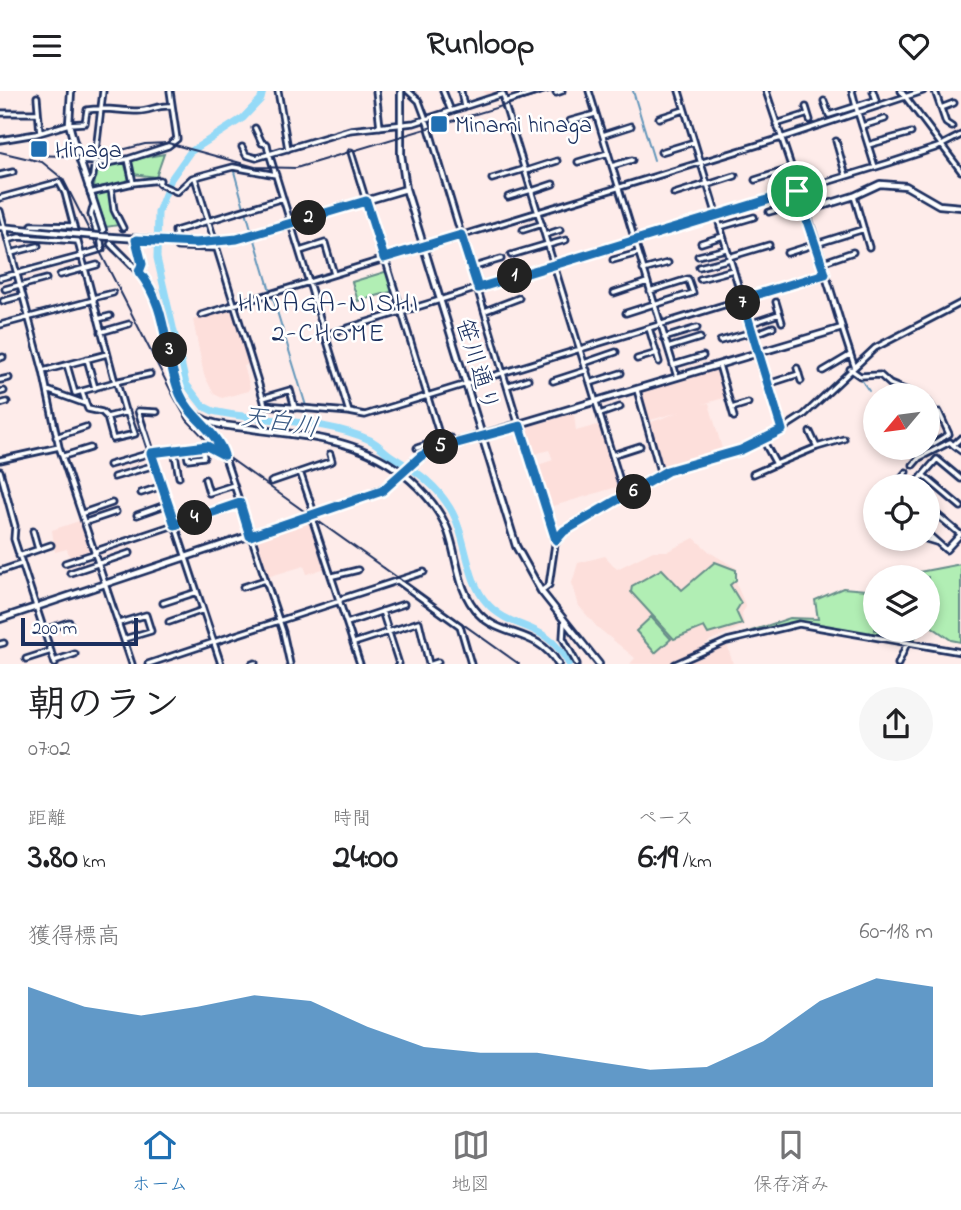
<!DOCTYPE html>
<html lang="ja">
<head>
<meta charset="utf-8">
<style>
  body { margin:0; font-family:"Indie Flower","Klee One",sans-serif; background:#f6f6f6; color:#202124; height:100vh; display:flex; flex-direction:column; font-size:26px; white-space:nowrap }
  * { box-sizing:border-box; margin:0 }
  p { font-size:23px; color:#757577 }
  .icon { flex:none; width:38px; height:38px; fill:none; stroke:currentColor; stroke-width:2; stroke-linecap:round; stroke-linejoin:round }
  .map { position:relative; height:573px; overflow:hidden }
  .side { display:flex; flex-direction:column; background:#fff; flex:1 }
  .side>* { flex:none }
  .needle { width:46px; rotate:241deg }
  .buttons { position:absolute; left:863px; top:292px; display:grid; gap:14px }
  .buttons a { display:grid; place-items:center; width:77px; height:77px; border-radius:50%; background:#fff; box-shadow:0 4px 10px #0003; font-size:35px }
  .scale { position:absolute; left:21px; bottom:18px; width:117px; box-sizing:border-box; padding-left:7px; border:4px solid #1b2f5e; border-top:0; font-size:19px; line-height:24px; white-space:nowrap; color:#1b2f5e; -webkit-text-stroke:5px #fff; paint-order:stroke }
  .pin { position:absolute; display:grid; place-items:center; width:60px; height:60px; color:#fff; margin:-30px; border:4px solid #fff; border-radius:50%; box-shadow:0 2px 7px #0007 }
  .km { position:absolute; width:35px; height:35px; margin:-18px; border-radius:50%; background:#222; color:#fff; font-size:19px; line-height:35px; text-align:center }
  .round { display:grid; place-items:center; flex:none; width:74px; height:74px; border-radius:37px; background:#f6f6f6 }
  .summary { display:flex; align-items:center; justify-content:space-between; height:119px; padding:0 28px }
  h1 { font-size:38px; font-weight:700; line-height:52px }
  .metrics { display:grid; grid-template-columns:repeat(3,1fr); gap:10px; height:119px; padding:7px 28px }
  .metrics div { display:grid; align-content:center }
  .metrics b { font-size:35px; font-weight:700 }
  .metrics small { font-size:19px; font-weight:400 }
  .metrics p { font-size:19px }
  .chart { height:196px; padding:14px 28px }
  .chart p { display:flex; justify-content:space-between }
  .chart svg { width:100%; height:126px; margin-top:7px; fill:#1f6fb2; opacity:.7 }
  header { display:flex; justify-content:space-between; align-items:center; height:91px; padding:0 28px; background:#fff; font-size:32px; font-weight:700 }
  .tabs { display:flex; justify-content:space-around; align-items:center; height:98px; border-top:2px solid #e0e0e0; background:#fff; font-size:19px; color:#757577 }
  .tabs a { display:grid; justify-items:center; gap:4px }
  .tabs .active { color:#1f6fb2 }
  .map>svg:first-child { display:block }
  .built { fill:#fddfdb }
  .green { fill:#b1eeb4; stroke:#668e89; stroke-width:2 }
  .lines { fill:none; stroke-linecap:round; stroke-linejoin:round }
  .stream { stroke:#6496ba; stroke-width:2 }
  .river { stroke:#95daf7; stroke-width:7 }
  .street-casing { stroke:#1b2f5e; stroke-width:9 }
  .secondary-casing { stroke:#1b2f5e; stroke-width:10 }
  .street { stroke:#fff; stroke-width:3.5 }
  .secondary { stroke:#fff; stroke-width:4.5 }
  .rail { stroke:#1b2f5e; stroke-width:2 }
  .secondary-bridge-casing { stroke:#1b2f5e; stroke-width:10; stroke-linecap:butt }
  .secondary-bridge { stroke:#fff; stroke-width:4.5 }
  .route-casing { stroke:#fff; stroke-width:14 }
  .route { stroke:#1f6fb2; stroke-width:9 }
  .poi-dot { fill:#1f6fb2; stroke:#fff; stroke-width:2.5 }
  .labels { text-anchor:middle; stroke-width:5; stroke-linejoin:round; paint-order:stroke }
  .poi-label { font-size:24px; fill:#1b2f5e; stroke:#fff; text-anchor:start }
  .street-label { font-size:24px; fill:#1b2f5e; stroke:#fff }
  .neighbourhood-label { font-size:26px; letter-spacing:2px; fill:#1b2f5e; stroke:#fff }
  .water-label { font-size:26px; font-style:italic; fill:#3a5a84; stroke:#fff }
</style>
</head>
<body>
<header><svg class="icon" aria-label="menu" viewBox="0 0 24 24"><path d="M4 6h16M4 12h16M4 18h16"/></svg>Runloop<svg class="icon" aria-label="heart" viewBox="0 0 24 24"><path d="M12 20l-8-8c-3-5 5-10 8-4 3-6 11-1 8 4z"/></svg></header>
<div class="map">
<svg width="961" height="573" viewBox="0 0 961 573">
  <rect width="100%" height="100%" fill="#feecea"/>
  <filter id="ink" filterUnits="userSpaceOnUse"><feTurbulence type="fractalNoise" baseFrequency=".0143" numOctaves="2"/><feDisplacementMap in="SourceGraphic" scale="14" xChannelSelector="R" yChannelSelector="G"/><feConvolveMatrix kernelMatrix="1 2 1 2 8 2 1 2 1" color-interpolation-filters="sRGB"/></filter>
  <g filter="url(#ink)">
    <path class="built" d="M484,0H534L507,8L504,1L486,7Z
      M227,218L234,222L250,273L244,275L250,296L249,300L222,307L214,303L204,284L193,229Z
      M719,278L727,306L703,313L709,312L723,361L661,381L649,332L679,321L647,330L638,302Z
      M571,323H574L576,340L601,333L620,395L547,417L535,375L553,369L549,359L531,364L523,337Z
      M82,429L92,461L70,468L67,458L55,461L52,439Z
      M309,429L329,476L307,483L304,475L267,486L255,447Z
      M694,447L711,462L736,477L737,495L746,516L742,522L744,535L711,549L699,559L671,573H630L635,567L597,536L579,515L572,492L578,472L605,465L617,478L653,460H668Z
      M727,553L733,573H678L710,558Z"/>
    <path class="green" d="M164,63L156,86L133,83L130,69Z
      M124,71L130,91L94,97L97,73Z
      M109,100L119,134L106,136L95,104Z
      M388,180L394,200L358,210L352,191Z
      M715,471L736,479V489L730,494L741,512L736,520L742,533L708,543L704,536L674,548L631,501L632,495L662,478L682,499Z
      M961,473V551L951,549L928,533V486H893Z
      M875,495V539H922L913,549L791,532L709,554L790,527L818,528L815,509L843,497L866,499Z
      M651,526L671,548L655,562L636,540Z"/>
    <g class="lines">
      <path class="stream" d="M633,0L654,69
        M769,0L779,30
        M904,0L961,76
        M508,16L527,76
        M780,35L783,43
        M233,77L244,116
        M246,120L251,138
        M255,149L270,200
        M741,197L744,206
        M272,204L306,315
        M834,205L853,260
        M745,209L751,228
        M752,235L754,241
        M755,244L760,259
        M767,282L770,291
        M860,287L869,300
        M771,295L782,330"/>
      <path class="river" d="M263,0L261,8L243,27L190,61L171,88L158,121L157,167L186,293L203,315L213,320C264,332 322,327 370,349C380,354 386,363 396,368C418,381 436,394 450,417C467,445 466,488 486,511C512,542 544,527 569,573"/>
      <defs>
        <path id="street" d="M278,0L288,58
          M376,0L380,36
          M408,0L419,10L428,34L519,335
          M443,0L451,20
          M461,0L464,16
          M540,0L504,11L625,406
          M589,0L677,286
          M679,0L782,339
          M766,0L806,120
          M852,0L858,23
          M901,0L961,80
          M935,0L946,32L952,36
          M556,2L562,0
          M37,6L40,42
          M824,10L829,24L876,9L873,0
          M806,16L810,29
          M941,17L954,12
          M0,22H36
          M858,22L875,76
          M659,27L684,19
          M570,30L595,23
          M69,33L85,32L87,19C106,16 120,20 138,20C150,20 157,14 170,15
          M776,33L808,23
          M862,35L885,28
          M255,37L262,52L267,53L269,63
          M603,44L631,35
          M781,47L923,0
          M0,49L36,43L69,33
          M836,50L846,85
          M868,54L911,42
          M242,56L246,64L256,67L350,39L414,32L503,3L505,10
          M351,61L384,168
          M661,61L694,51
          M269,62L349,321L365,324L825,183
          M128,68L168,55L177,48L170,0
          M80,70L108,72L128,68L133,92L160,89L159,93L177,101L192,87L233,76L276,84
          M578,71L608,62
          M612,75L632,69
          M526,80L557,70
          M0,84L13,81
          M195,87L263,307L290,299L295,317
          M492,88L525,78
          M755,89L790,78
          M707,94L735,85
          M88,96L93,85L103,0
          M111,97L114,119L123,137
          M532,100L553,93
          M90,102L133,92
          M674,103L706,93
          M854,105L869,156
          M508,106L531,99
          M0,107L59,91L65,102L115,291L75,302L67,274
          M93,116L91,124L96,139
          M0,120L43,280L59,356L132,573
          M769,121L800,112
          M32,134L74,135
          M720,136L754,126
          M523,139L542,133
          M545,144L560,139
          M176,147L175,140L283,107
          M8,149L19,146L78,150
          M701,152L723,145
          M548,154L566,149
          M178,156L216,157
          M300,160L325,152L334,183
          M11,162L38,155
          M787,162L864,138
          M82,164L102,158L101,151
          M511,164L548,153
          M698,165L726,158
          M729,166L769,154
          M385,167L441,349L451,347L453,352
          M613,169L638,162
          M821,172L853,161
          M699,176L730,168
          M471,177L501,168
          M643,179L668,172
          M60,184L97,174
          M0,187L82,165
          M700,188L733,179
          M20,195L46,188
          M478,197L889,72L938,56L961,44
          M5,198L19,194
          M650,200L688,188L693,202L654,214
          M614,202L647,191
          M93,207L113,202
          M440,209L478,197
          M3,210L22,205
          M776,211L782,231
          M485,220L519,207
          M626,222L654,213
          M201,224L781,47
          M98,228L110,225
          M749,233L779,223
          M0,234L94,209
          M649,237L659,271
          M842,237L854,274
          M101,241L129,233
          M325,244L440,209
          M753,244L773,236
          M664,247L697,237
          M720,250L752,241
          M668,257L700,247
          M0,267L3,266
          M87,268L95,297
          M637,268L657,262
          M584,272L616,261
          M673,274L703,265
          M719,274L734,326
          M797,277L801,290
          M850,278L860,285L880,284L890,293L917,304
          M43,280L107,263
          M823,280L850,264
          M0,289L9,287
          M553,290L587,279
          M115,291L150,283
          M117,292L125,320
          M590,292L621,282
          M768,293L799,283
          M507,295L528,288
          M47,299L86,313L88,318L102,321L107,326L127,321L135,343L113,348L107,326
          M637,299L661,384
          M82,300L86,313
          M0,301L4,300
          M263,307L265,314L349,321
          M928,311L936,323
          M0,313L7,311
          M732,317L748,312
          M157,321L138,320L175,434
          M600,323L620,316
          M200,329L222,358L283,541L290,573
          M520,335L556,449
          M56,346L86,336
          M961,347L953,354L961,360
          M202,355L224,364
          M817,356L844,348
          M928,356L949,343L939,321L931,325
          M417,357L441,349
          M174,358L179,386
          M612,364L640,355
          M64,365L90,357
          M0,369L59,356
          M776,373L817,356L810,341
          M109,374L154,361L202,355L204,366L188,368L186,357
          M913,374L919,367L950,351L953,354
          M0,380L15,435L14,448L55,573
          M300,381L314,422
          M753,383L776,373L763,349
          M923,384L937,368L961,388
          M114,386L155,374
          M205,388L209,402L234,394
          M271,391L332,370L330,363
          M903,396L898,391L906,381
          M914,396L923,384L961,416
          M141,402L162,395
          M928,416L960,443
          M83,422L112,412
          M137,424L168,413
          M307,426L313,430L360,573
          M86,431L116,421
          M175,434L221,573
          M33,440L38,458
          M928,443L946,459L961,443
          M926,448L936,451
          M96,460L240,412
          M19,465L51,454
          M65,472L96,462
          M0,480L21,473
          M70,482L130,462
          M333,485L358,479
          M398,490L460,535L471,573
          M243,496L265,489
          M541,500L549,494L555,453L564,440L667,380L734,361L776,342L804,324L875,257L961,212
          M341,508L424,481
          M163,512L197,501
          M382,520L399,573
          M169,531L203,519
          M564,531L563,547L577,573
          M119,532L146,524L151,540L124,548
          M347,532L404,513
          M44,539L69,531
          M214,551L340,510
          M354,552L419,531L429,573
          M0,553L4,552
          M26,568L51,560
          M54,570L75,563
          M148,573L214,551
          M252,573L255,572
          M432,573L438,571
          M675,573L727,550L799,533L961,561
          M898,573L907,552"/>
        <path id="secondary" d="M71,0L69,33L73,48L103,139
          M401,0V63L406,98L516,455L541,500L599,573
          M0,136L41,140
          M97,145L196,152L237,148L406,98
          M136,149L142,173L140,181
          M111,153C129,171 147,186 157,210C171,242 168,302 196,324C209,334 230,335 247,337C311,347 368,346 418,396C430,408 442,424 448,440C458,468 457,500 479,523C502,547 538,538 558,573
          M0,528L371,404C397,394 409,368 435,358L842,237L806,120L854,105L880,93L906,95L939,114L961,116"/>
      </defs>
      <use href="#street" class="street-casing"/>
      <use href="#secondary" class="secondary-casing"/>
      <use href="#street" class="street"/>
      <use href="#secondary" class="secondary"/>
      <path class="rail" d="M0,61L42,71L63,88L174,306L187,329L211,354L519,573
        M33,64L94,66L145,53L168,52L255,76L296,77L552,0"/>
      <defs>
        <path id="secondary-bridge" d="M41,140L97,145"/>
      </defs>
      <use href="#secondary-bridge" class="secondary-bridge-casing"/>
      <use href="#secondary-bridge" class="secondary-bridge"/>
    </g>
  </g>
  <g class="lines" filter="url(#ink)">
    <defs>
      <path id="route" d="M797,100L825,183L742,208L782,339L741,359L667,380L564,440L556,449L520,335L435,358L421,365L382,400L250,445L240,412L175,434L151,362L207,355L224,364C216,339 190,327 180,303C163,262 169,217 139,181L142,173L136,149L196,152L237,148L366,110L384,167L461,144L478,197Z"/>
    </defs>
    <use href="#route" class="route-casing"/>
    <use href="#route" class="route"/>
  </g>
  <g class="poi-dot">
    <rect x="430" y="24" width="18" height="18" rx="3.5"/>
    <rect x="30" y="49" width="18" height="18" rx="3.5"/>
  </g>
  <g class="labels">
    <g class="poi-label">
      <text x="455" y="41">Minami hinaga</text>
      <text x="55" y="66">Hinaga</text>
    </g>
    <g class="street-label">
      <text transform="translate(478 274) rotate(73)" y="8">笹川通り</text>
    </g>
    <g class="neighbourhood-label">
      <text x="329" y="220">HINAGA-NISHI<tspan x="329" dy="30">2-CHOME</tspan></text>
    </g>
    <g class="water-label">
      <text transform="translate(280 330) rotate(9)" y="9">天白川</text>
    </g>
  </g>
</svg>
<div class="buttons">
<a><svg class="needle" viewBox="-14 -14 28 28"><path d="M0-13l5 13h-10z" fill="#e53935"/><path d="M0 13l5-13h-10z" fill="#757577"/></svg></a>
<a><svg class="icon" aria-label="locate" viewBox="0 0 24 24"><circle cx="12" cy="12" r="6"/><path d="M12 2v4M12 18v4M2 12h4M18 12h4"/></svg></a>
<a><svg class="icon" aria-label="layers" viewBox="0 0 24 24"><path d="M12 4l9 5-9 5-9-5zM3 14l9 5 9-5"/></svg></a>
</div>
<div class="scale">200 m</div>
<div class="pin" style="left:797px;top:100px;background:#1e9e55"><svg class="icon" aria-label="arrive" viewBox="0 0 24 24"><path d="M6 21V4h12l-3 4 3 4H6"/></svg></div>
<b class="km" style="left:515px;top:185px">1</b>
<b class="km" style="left:309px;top:127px">2</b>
<b class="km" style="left:170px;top:259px">3</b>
<b class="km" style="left:195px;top:427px">4</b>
<b class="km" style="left:441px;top:356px">5</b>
<b class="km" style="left:634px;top:401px">6</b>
<b class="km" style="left:743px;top:212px">7</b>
</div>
<section class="side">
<div class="summary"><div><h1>朝のラン</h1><p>07:02</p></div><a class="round"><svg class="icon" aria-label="share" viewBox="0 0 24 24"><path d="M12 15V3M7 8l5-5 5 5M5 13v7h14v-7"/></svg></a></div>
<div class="metrics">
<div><p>距離</p><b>3.80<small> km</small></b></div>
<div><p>時間</p><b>24:00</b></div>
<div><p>ペース</p><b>6:19<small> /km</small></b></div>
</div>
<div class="chart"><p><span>獲得標高</span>60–118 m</p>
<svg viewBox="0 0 160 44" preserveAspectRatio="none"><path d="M0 44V9L10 16L20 19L30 16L40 12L50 14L60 23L70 30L80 32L90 32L100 35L110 38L120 37L130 28L140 14L150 6L160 9V44z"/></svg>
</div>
</section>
<nav class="tabs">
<a class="active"><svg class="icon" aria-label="home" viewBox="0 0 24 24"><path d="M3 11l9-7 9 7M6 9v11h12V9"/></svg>ホーム</a>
<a><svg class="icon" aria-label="map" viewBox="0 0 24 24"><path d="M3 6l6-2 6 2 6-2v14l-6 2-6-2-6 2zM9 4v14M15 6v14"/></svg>地図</a>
<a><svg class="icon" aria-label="saved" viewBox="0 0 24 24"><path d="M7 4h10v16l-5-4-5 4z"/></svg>保存済み</a>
</nav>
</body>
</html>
